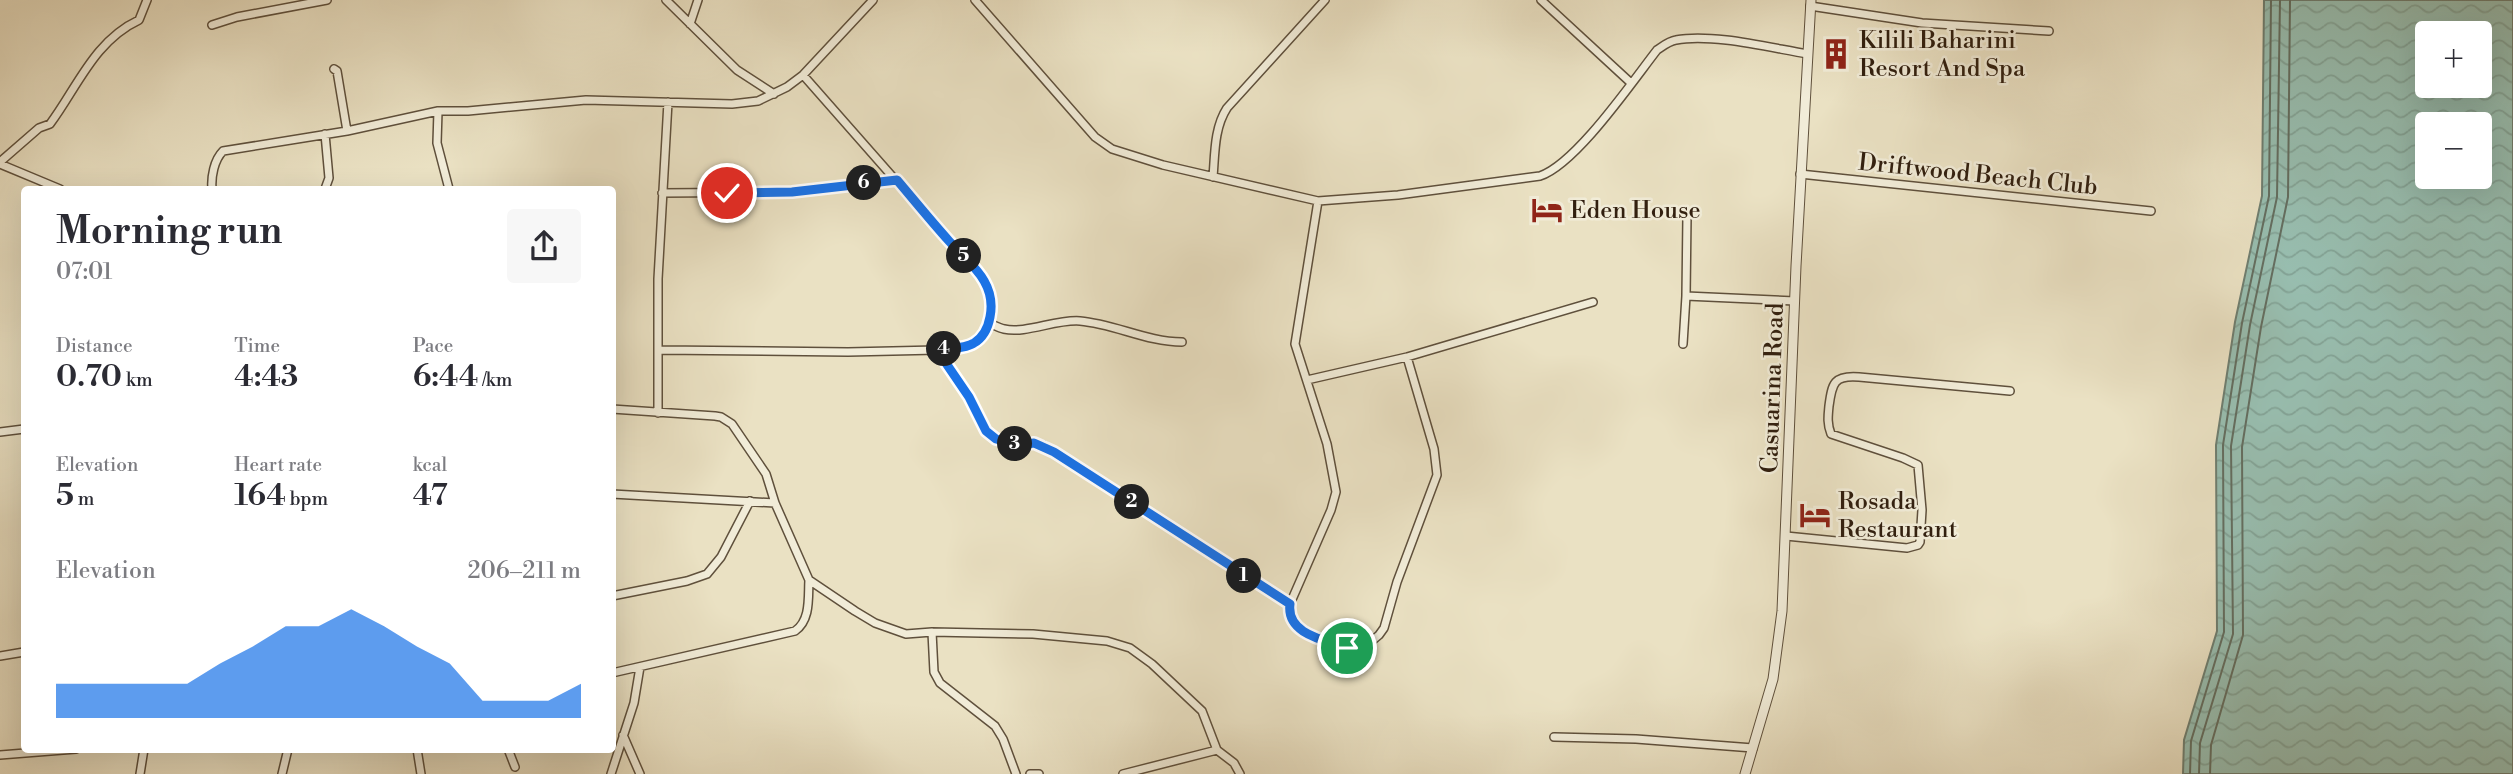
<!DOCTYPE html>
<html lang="en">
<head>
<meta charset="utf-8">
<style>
  body { margin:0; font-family:"Libre Bodoni",serif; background:#f7f7f7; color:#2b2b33; height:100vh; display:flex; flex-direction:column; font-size:26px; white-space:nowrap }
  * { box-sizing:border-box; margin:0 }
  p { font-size:23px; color:#7c7c81 }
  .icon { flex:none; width:38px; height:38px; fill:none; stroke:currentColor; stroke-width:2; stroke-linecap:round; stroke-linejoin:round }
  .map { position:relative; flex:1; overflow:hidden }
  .drawer { position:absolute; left:21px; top:186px; width:595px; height:567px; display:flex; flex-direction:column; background:#fff; border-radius:7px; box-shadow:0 7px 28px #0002 }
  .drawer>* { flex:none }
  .fabs { position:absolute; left:2415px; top:21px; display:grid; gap:14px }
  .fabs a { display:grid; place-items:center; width:77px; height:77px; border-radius:7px; background:#fff; box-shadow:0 7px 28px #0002; font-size:35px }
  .pin { position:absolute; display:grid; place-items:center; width:60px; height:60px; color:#fff; margin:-30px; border:4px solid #fff; border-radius:50%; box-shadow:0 2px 7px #0007 }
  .km { position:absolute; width:35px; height:35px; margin:-18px; border-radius:50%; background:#222; color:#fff; font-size:19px; line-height:35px; text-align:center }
  .round { display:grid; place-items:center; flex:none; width:74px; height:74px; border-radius:7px; background:#f7f7f7 }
  .summary { display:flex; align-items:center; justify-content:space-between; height:119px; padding:0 35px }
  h1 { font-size:38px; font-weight:600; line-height:52px }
  .stats { display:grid; grid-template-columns:repeat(3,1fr); gap:10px; height:119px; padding:7px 35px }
  .stats div { display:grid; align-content:center }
  .stats b { font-size:30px; font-weight:600 }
  .stats small { font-size:19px; font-weight:400 }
  .stats p { font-size:19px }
  .chart { height:196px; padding:14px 35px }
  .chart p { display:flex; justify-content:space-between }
  .chart svg { width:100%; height:126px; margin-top:7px; fill:#1a73e8; opacity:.7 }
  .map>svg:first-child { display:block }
  .water { fill:url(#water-waves); stroke:#6f7e70; stroke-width:2; fill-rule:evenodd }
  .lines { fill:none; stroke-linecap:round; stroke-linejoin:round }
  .shore { stroke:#646e60; stroke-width:2 }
  .minor-casing { stroke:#5f503c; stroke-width:10 }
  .tertiary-casing { stroke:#5f503c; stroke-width:11 }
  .minor { stroke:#f1ecd8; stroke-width:7 }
  .tertiary { stroke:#f1ecd8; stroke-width:9 }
  .route-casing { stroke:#fff; stroke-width:14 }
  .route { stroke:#1a73e8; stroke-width:9 }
  .labels { text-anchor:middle; stroke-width:5; stroke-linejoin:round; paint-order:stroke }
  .poi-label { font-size:24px; fill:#311f0f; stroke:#f1ecd8; text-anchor:start }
  .street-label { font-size:24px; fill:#311f0f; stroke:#f1ecd8 }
</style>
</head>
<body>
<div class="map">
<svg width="2513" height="774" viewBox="0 0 2513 774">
  <defs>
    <pattern id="water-waves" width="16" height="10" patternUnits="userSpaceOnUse" patternTransform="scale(1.75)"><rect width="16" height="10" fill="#98beb0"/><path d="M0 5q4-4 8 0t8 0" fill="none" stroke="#83a396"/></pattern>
  </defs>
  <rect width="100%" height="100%" fill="#eae1c3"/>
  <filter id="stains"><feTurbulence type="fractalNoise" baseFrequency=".00286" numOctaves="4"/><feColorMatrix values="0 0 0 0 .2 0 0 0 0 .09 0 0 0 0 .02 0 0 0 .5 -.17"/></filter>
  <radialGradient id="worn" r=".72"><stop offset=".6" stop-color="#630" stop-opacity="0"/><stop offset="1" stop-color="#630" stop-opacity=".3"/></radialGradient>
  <path class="water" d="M2264,0H2513V774H2183L2184,740L2217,631L2216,445L2235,322L2262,196ZM2427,33H2480V86H2427ZM2427,124H2480V177H2427Z"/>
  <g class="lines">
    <path class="shore" d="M2190,774L2191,741L2224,632L2223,445L2242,323L2269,196L2271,0
      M2199,774L2200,743L2233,634L2231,446L2250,325L2277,197L2280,0
      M2210,774L2211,745L2243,635L2242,447L2261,327L2288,197L2290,0"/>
    <defs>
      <path id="minor" d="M666,0L737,70L774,94
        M975,0L1095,137L1112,149L1163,165L1318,201L1398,195L1540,176C1576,164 1632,82 1657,50C1663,46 1669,41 1676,40C1712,33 1771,48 1808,54
        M1541,0L1631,83
        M1810,6L1922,23L2049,31
        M690,24L698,0
        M212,25L237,17L327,0
        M334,69L337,71L347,131L438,111H468L586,100L732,104L758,101L787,87L803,75L873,0
        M438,111L437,143L449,189
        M0,162L39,128L50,124C77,88 94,41 139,20L147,0
        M0,164L60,189
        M1800,174L2151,211
        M1213,177C1215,154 1214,128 1227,108L1325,0
        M212,189C211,177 214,160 223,151L347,131
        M325,189L329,178L325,134
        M662,193L792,192L897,180
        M1318,201L1295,344L1327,444L1336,492L1331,510L1290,604L1289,614L1294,625L1304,632L1347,648L1367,645L1379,635L1384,628L1397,582L1437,475L1434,449L1407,357
        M1687,216L1686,296L1795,301
        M989,323C994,325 999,328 1004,329C1026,334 1056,319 1080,321C1115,324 1147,342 1182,342
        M1683,344L1686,296
        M659,350L848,352L937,350L972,345L985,333L991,312V298L981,274L950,242L803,75
        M937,350C947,365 959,380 969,396C977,410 980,430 994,438C1010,447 1027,441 1043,445L1290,604
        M1307,380L1407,357L1593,302
        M612,409L715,416L721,417L732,424L766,474L775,503L809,580L855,611L875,623L906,634L932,632L1033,634L1107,641L1130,648L1152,664L1202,711L1217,750L1234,763L1240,774
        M658,413V279L668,102
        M0,432L24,429
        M612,494L775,503
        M1786,536L1907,548L1918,545L1920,542L1922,510L1918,465L1903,458L1831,434C1827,424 1828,416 1829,406C1832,383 1834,375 1859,377L2010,391
        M612,596L687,581L707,574L721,557L750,501
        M932,632L934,672L940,683L995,726L1003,739L1016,774
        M0,656L24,652
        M612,673L795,631C811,620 808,597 809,580
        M623,735L640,774
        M1554,737L1636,739L1753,748
        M417,749L421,774
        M508,749L515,767
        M0,755L76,749
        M140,774L144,749
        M282,774L288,749
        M611,774L634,703L640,667
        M1030,774H1039
        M1123,774L1217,750"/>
      <path id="tertiary" d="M1745,774L1773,679L1782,611L1796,266L1811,0"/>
    </defs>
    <use href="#minor" class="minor-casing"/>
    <use href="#tertiary" class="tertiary-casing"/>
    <use href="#minor" class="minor"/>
    <use href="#tertiary" class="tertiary"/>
  </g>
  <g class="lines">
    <defs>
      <path id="route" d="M727,193L792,192L897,180C914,200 931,221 949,241C970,264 997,282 990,317C988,328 984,337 974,343C965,349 948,348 937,350L969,397L986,431L996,439L1019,445L1034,443L1054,452L1290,604C1286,634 1324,640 1347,648"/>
    </defs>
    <use href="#route" class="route-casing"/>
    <use href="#route" class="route"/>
  </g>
  <defs>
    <symbol id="building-bare" viewBox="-9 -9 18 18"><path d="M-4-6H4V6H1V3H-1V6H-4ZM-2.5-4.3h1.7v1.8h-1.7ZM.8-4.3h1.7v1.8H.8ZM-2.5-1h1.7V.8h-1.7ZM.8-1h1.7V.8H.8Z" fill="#8f2418" stroke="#f1ecd8" stroke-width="2.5" paint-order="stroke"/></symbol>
    <symbol id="hotel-bare" viewBox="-9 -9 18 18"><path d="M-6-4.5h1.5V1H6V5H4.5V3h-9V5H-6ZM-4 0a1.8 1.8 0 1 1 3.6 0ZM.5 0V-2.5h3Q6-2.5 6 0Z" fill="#8f2418" stroke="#f1ecd8" stroke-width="2.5" paint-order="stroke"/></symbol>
  </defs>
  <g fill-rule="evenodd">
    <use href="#building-bare" x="1814" y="32" width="44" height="44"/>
    <use href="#hotel-bare" x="1525" y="188" width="44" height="44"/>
    <use href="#hotel-bare" x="1793" y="493" width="44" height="44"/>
  </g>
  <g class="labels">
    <g class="poi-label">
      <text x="1859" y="48">Kilili Baharini<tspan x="1859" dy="28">Resort And Spa</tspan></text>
      <text x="1570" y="218">Eden House</text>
      <text x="1838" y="509">Rosada<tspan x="1838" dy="28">Restaurant</tspan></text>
    </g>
    <g class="street-label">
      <text transform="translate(1978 174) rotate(6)" y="8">Driftwood Beach Club</text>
      <text transform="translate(1772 388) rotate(-88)" y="8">Casuarina Road</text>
    </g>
  </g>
  <rect width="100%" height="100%" filter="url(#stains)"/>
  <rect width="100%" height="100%" fill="url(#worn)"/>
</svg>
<div class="fabs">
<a>+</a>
<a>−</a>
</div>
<div class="pin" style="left:1347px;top:648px;background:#1e9e55"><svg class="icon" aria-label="arrive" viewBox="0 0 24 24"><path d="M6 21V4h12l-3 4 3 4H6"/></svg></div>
<div class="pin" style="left:727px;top:193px;background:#d93025"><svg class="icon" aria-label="check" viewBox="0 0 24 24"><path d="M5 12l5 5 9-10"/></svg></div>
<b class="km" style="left:1244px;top:576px">1</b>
<b class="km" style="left:1132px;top:502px">2</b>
<b class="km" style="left:1015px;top:444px">3</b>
<b class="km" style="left:944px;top:349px">4</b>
<b class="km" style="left:964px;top:256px">5</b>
<b class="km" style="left:864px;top:183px">6</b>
<section class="drawer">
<div class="summary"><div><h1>Morning run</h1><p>07:01</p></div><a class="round"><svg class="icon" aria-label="share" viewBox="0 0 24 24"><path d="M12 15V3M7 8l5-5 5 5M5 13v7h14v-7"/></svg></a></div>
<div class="stats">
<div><p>Distance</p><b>0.70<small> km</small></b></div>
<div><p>Time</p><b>4:43</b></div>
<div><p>Pace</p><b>6:44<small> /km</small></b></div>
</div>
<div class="stats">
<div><p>Elevation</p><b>5<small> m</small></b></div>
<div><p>Heart rate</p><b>164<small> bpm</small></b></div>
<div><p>kcal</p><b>47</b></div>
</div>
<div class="chart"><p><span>Elevation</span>206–211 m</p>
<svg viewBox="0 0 160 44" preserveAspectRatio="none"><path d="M0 44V32L10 32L20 32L30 32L40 32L50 25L60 19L70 12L80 12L90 6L100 12L110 19L120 25L130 38L140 38L150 38L160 32V44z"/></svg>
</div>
</section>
</div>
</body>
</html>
